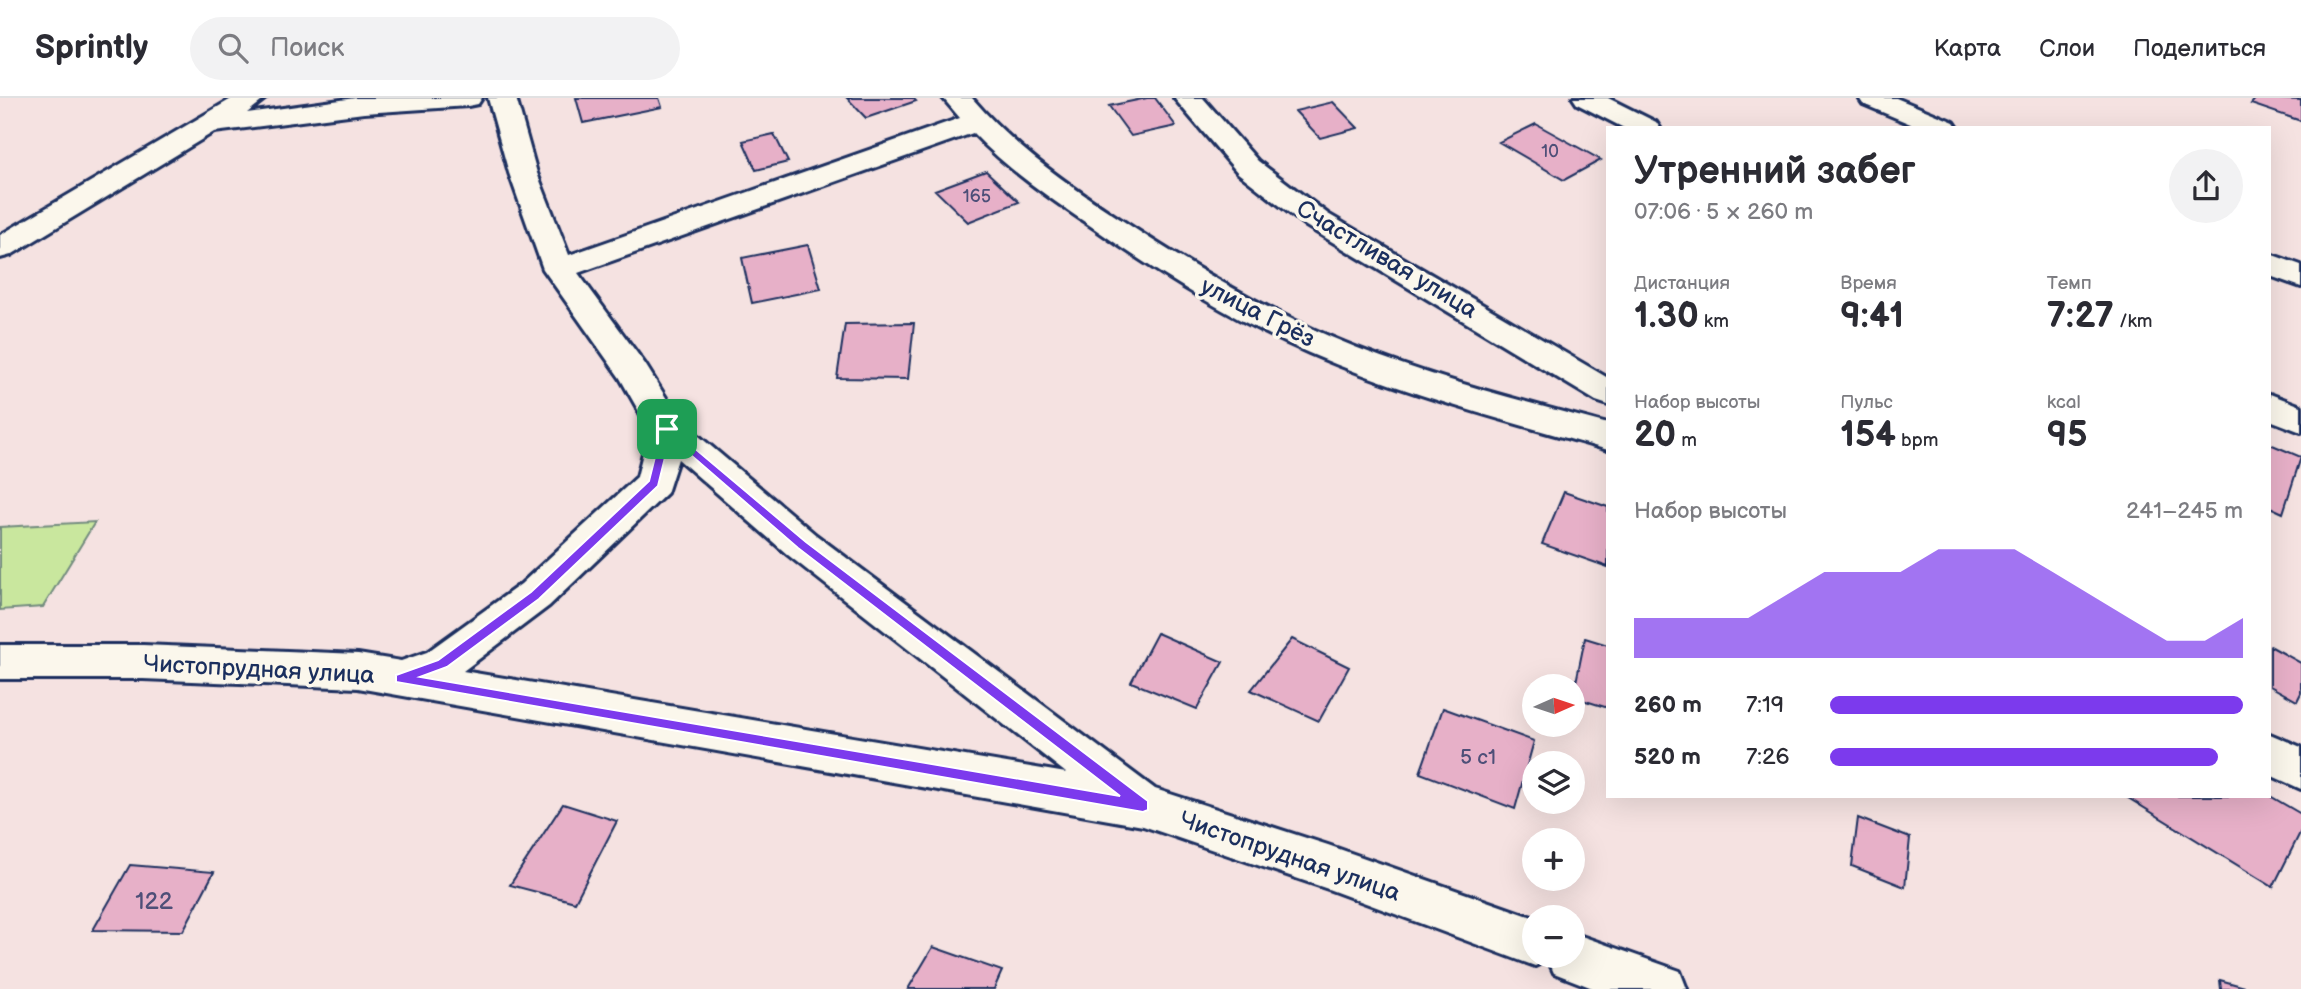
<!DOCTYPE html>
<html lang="ru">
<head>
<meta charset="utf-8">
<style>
  body { margin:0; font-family:"Balsamiq Sans",sans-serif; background:#f2f2f3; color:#2b2b33; height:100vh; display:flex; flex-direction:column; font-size:26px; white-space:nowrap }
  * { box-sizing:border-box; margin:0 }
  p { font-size:23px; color:#7c7c81 }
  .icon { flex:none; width:38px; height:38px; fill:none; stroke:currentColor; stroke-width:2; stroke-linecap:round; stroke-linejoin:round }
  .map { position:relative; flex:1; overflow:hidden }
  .side { position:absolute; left:1606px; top:28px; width:665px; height:672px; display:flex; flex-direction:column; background:#fff; border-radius:0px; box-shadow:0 7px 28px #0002 }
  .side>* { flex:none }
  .needle { width:46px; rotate:87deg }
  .buttons { position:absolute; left:1522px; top:576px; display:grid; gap:14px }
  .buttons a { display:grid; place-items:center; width:63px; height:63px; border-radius:50%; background:#fff; box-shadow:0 7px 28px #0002; font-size:35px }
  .pin { position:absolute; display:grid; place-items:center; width:60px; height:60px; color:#fff; margin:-30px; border-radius:14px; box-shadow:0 4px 10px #0006 }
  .round { display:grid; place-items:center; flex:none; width:74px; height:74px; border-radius:37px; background:#f2f2f3 }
  .headline { display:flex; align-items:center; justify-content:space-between; height:119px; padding:0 28px }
  h1 { font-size:38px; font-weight:700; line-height:52px }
  .stats { display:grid; grid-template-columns:repeat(3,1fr); gap:10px; height:119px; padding:7px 28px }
  .stats div { display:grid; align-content:center }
  .stats b { font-size:35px; font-weight:700 }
  .stats small { font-size:19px; font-weight:400 }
  .stats p { font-size:19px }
  .chart { height:196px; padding:14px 28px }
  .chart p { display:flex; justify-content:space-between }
  .chart svg { width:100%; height:126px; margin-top:7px; fill:#7c3aed; opacity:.7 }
  ul { padding:0 28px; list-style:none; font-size:23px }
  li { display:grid; grid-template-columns:112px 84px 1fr; align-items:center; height:52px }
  li i { height:18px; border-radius:9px; background:#7c3aed }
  header { display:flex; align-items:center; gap:42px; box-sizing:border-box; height:98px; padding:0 35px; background:#fff; border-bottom:2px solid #e1e1e2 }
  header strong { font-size:33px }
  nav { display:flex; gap:38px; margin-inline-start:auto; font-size:24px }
  .search { width:490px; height:63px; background:#f2f2f3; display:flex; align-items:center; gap:18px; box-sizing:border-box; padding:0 24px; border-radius:38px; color:#7c7c81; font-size:26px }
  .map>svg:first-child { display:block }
  .green { fill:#c9e79e; stroke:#728b7e; stroke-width:2 }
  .building { fill:#e7b0c8; stroke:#1b2f5e; stroke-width:2 }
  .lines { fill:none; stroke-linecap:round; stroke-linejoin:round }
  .minor-casing { stroke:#1b2f5e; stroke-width:6 }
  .minor { fill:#fbf7ec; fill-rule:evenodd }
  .route { fill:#7c3aed; stroke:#fff; stroke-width:2; fill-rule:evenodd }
  .labels { text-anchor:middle; stroke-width:7; stroke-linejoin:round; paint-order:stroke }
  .far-number-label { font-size:18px; fill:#4e4f78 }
  .number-label { font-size:21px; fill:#4e4f78 }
  .street-label { font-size:24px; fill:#1b2f5e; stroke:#fbf7ec }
  .near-number-label { font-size:24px; fill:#4e4f78 }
</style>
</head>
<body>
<header>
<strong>Sprintly</strong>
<div class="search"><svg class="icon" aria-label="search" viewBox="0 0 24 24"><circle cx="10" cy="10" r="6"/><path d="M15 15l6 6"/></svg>Поиск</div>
<nav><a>Карта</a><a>Слои</a><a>Поделиться</a></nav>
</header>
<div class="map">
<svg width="2301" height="891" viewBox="0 0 2301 891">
  <rect width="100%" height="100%" fill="#f5e2e1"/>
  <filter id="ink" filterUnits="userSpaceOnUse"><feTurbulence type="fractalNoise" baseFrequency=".0143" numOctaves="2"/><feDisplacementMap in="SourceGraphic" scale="14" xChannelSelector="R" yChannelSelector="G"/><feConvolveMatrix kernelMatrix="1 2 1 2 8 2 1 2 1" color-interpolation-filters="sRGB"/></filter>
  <g filter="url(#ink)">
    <path class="green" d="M95,424L43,509L0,512V429Z"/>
    <path class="building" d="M576,0H659L662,9L583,25Z
      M847,0H913L916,3L866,20Z
      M1147,0H1155L1176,28L1131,38L1109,8Z
      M2256,0L2301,2V23L2251,6Z
      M1333,4L1358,30L1320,40L1295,13Z
      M1536,26L1601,62L1564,82L1499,44Z
      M774,36L788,64L756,72L743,43Z
      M986,73L1019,104L968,124L935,92Z
      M808,147L821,191L752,205L742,160Z
      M914,225L908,281L837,280L845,226Z
      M2270,346L2301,359L2283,415L2270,409Z
      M1564,394L1608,409V469L1542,446Z
      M1157,535L1223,564L1197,611L1131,584Z
      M1585,540L1608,547V610L1573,599Z
      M1292,541L1349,569L1319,623L1251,592Z
      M2270,548L2301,565V595L2297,603L2270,588Z
      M1443,610L1534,643L1515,711L1420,675Z
      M2125,698H2270L2301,716V733L2273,789Z
      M563,706L617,723L575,804L510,787Z
      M1858,720L1910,740L1905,789L1852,768Z
      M130,767L214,774L183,833L93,832Z
      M933,849L1002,873L994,891H908Z
      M2220,882L2252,891H2221Z"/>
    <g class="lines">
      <defs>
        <path id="minor" d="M233,0H266L247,15L355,0H482L478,6L468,8L364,15L214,34L11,157L0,160V137Z
          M488,0H516L537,75L569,157L960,20L943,0H972C1012,47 1063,83 1114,117C1183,163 1255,206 1331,239C1420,277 1515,301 1608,326V352C1507,323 1406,297 1309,255C1235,223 1165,180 1098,133C1054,103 1009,73 973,35L578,175L645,266L680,322L816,437L1155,691L1328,747L1535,820V858H1573V835L1680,873L1687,891H1595L1554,875L1548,862L1535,868L1328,791L1143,728L358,590L143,581H0V547H143L358,556L401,563L427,554L521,486L637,379L649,331L620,280L543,171L509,75ZM678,361L788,457L1066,675L463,573L549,508L667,395Z
          M1174,0H1203L1258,63L1328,116L1608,280V307L1596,303L1306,128L1238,75Z
          M1573,0H1608L1656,24L1660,30H1624L1577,6Z
          M1859,0H1896L1954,24L1958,30H1920L1863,6Z
          M2270,156L2301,167V189L2270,178Z
          M2270,296L2301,308V334L2270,322Z
          M2270,636L2301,649V691L2270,677Z"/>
      </defs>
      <use href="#minor" class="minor-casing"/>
      <use href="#minor" class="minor"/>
    </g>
  </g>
  <path class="route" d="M667,327L806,444L1148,703V712L1143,714L396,584V577L438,562L531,494L649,383L662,331ZM670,339L798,450L1120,698L420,579L447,569L539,501L658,388Z"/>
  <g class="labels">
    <g class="far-number-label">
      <text x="1550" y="59">10</text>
      <text x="977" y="104">165</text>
    </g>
    <g class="number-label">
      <text x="1478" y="666">5 с1</text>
    </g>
    <g class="street-label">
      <text transform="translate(1387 161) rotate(31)" y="8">Счастливая улица</text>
      <text transform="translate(1258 214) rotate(27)" y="8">улица Грёз</text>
      <text transform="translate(259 571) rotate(3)" y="8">Чистопрудная улица</text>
      <text transform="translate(1290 758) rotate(19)" y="8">Чистопрудная улица</text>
    </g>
    <g class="near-number-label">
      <text x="154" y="811">122</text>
    </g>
  </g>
</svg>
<div class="buttons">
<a><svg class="needle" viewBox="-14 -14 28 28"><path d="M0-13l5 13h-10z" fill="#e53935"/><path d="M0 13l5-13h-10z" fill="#7c7c81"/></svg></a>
<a><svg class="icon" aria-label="layers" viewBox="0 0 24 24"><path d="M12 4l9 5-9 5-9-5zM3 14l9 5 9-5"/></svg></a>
<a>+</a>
<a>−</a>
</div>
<div class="pin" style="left:667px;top:331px;background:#1e9e55"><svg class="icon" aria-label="arrive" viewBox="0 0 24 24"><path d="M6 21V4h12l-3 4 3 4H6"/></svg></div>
<section class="side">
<div class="headline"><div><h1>Утренний забег</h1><p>07:06 · 5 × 260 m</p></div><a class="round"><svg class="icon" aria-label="share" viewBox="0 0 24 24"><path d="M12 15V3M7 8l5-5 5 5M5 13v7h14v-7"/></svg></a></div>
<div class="stats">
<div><p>Дистанция</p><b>1.30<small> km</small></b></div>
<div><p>Время</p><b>9:41</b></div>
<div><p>Темп</p><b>7:27<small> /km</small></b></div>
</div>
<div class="stats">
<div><p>Набор высоты</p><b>20<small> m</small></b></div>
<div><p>Пульс</p><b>154<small> bpm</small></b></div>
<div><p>kcal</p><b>95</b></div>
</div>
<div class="chart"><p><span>Набор высоты</span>241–245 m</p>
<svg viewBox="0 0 160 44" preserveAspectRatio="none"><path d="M0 44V30L10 30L20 30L30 30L40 22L50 14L60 14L70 14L80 6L90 6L100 6L110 14L120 22L130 30L140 38L150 38L160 30V44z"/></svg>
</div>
<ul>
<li><b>260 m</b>7:19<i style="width:100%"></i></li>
<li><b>520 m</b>7:26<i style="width:94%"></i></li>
</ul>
</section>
</div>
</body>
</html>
